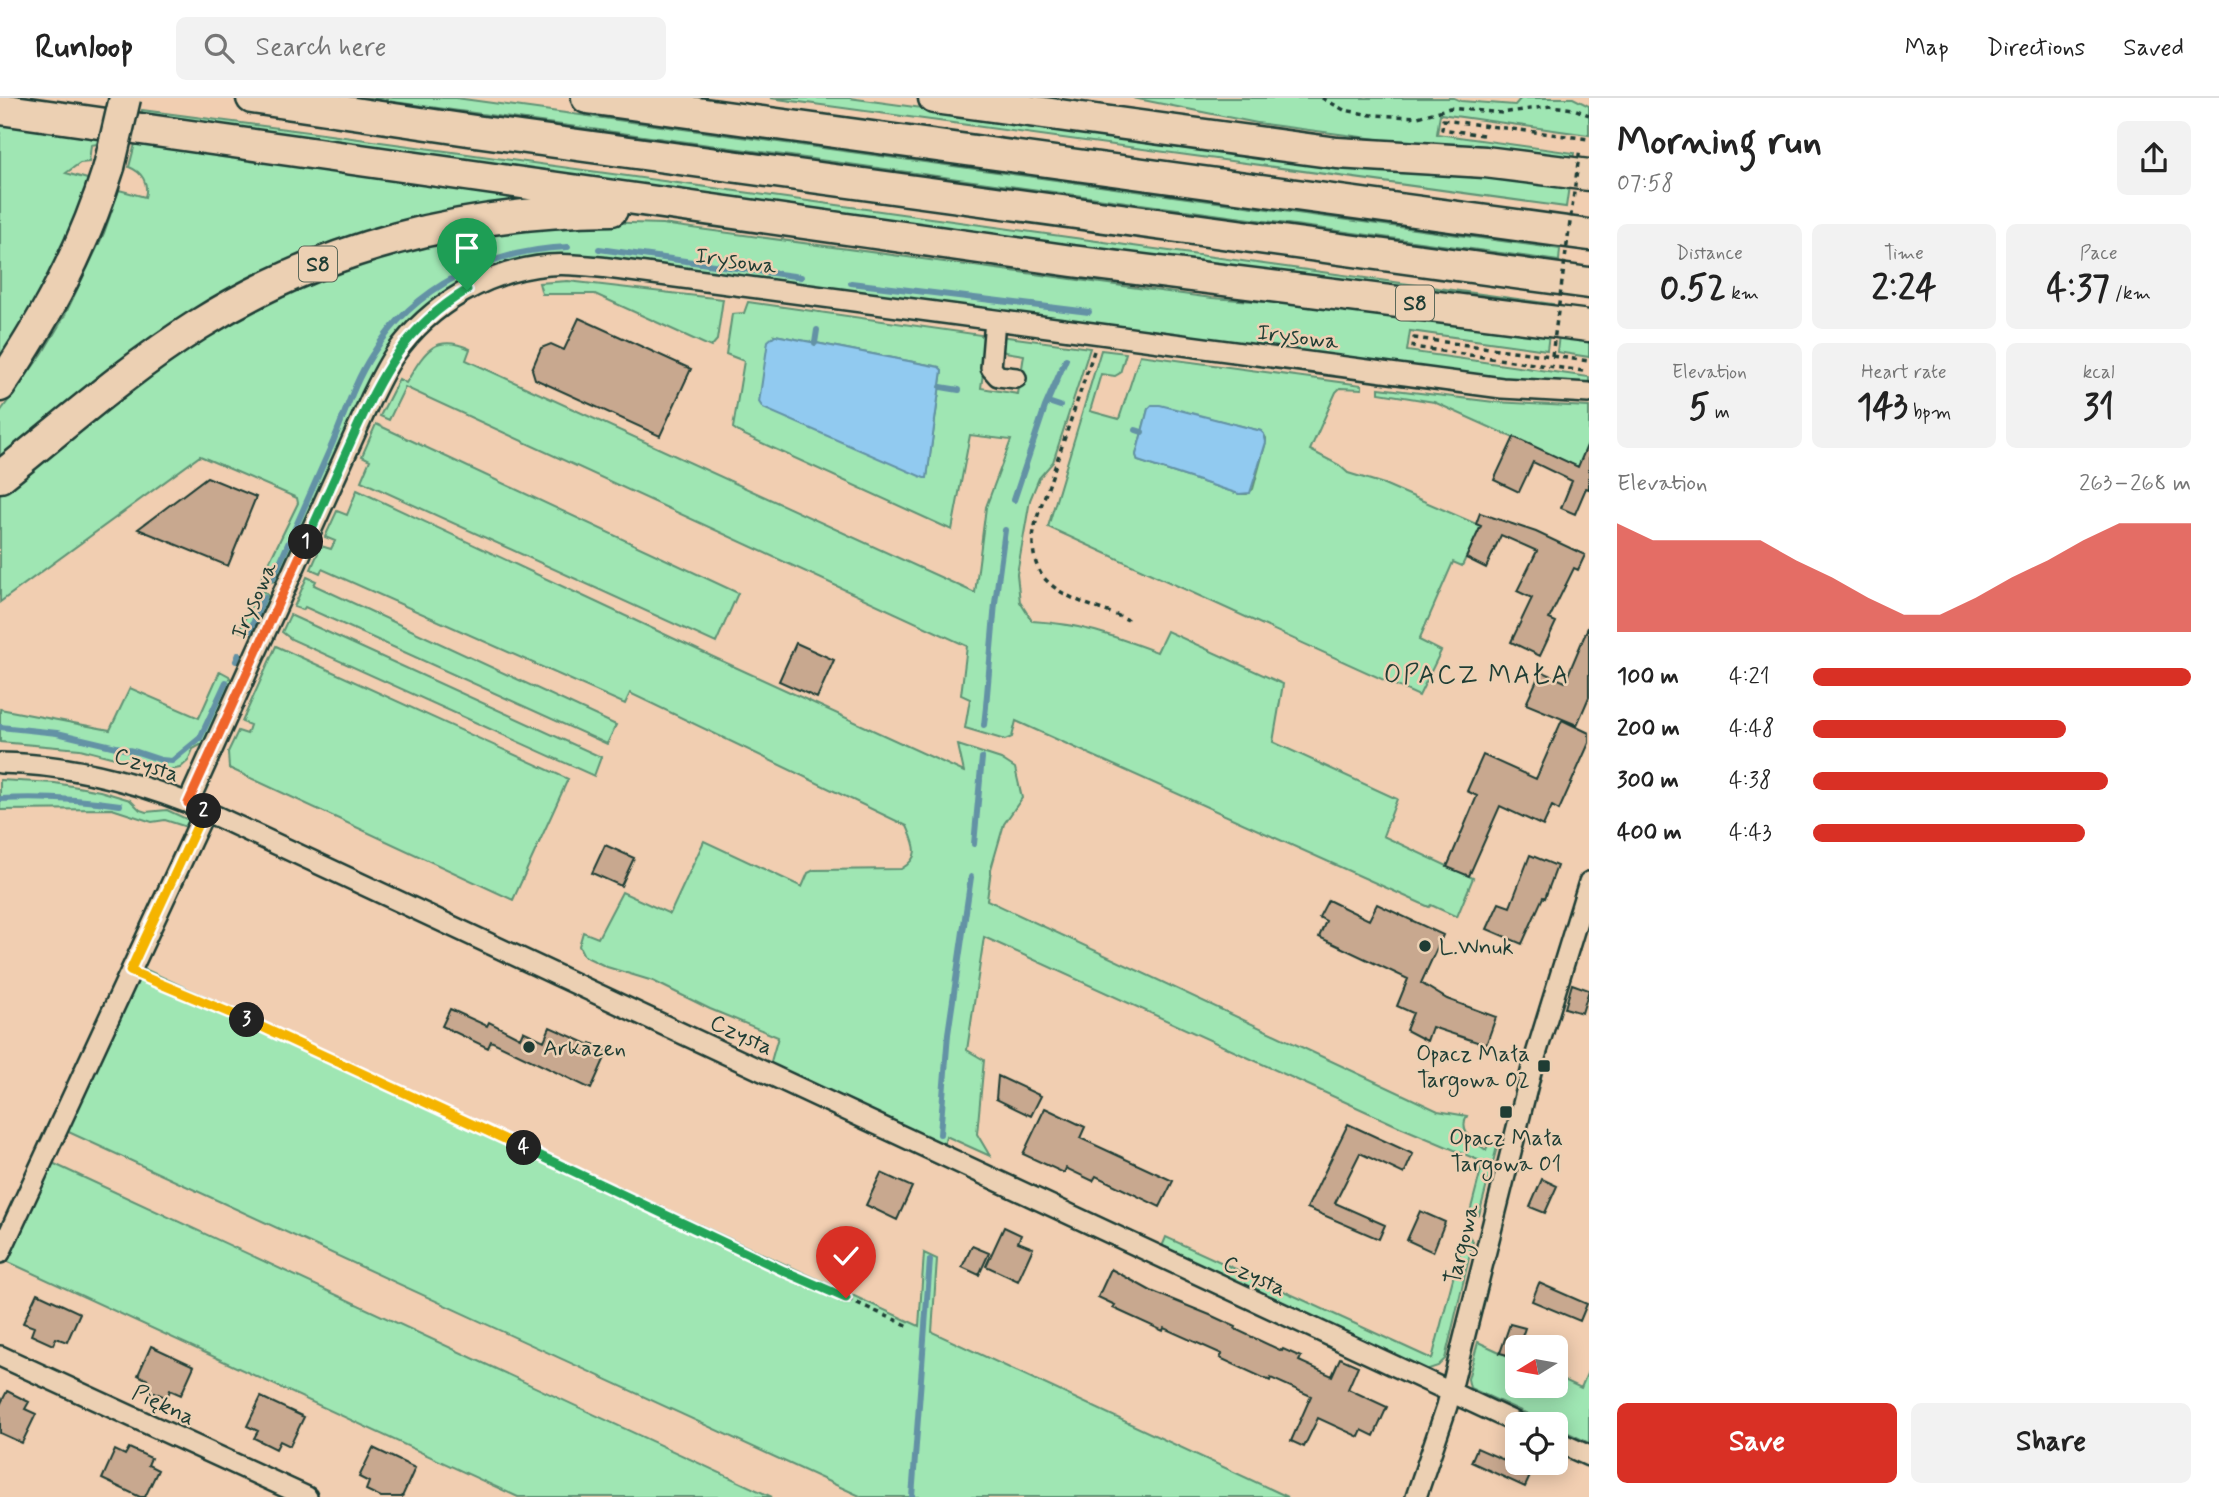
<!DOCTYPE html>
<html lang="en">
<head>
<meta charset="utf-8">
<style>
  body { margin:0; font-family:Mynerve,sans-serif; background:#f2f2f2; color:#222; height:100vh; display:flex; flex-direction:column; font-size:26px; white-space:nowrap }
  * { box-sizing:border-box; margin:0 }
  p { font-size:23px; color:#767676 }
  .icon { flex:none; width:38px; height:38px; fill:none; stroke:currentColor; stroke-width:2; stroke-linecap:round; stroke-linejoin:round }
  .map { position:relative; flex:1; overflow:hidden }
  .drawer { display:flex; flex-direction:column; background:#fff; width:630px }
  .drawer>* { flex:none }
  .needle { width:46px; rotate:259deg }
  .fabs { position:absolute; left:1505px; top:1237px; display:grid; gap:14px }
  .fabs a { display:grid; place-items:center; width:63px; height:63px; border-radius:10px; background:#fff; box-shadow:0 4px 18px #0003; font-size:35px }
  .pin { position:absolute; display:grid; place-items:center; width:60px; height:60px; color:#fff; margin:-72px -30px; border-radius:50% 50% 50% 0; rotate:-45deg; box-shadow:0 0 7px #0007 }
  .pin .icon { rotate:45deg }
  .km { position:absolute; width:35px; height:35px; margin:-18px; border-radius:50%; background:#222; color:#fff; font-size:19px; line-height:35px; text-align:center }
  .round { display:grid; place-items:center; flex:none; width:74px; height:74px; border-radius:10px; background:#f2f2f2 }
  .headline { display:flex; align-items:center; justify-content:space-between; height:119px; padding:0 28px }
  h1 { font-size:38px; font-weight:800; line-height:52px }
  .metrics { display:grid; grid-template-columns:repeat(3,1fr); gap:10px; height:119px; padding:7px 28px }
  .metrics div { display:grid; align-content:center; border-radius:10px; background:#f2f2f2; text-align:center }
  .metrics b { font-size:35px; font-weight:800 }
  .metrics small { font-size:19px; font-weight:400 }
  .metrics p { font-size:19px }
  .chart { height:196px; padding:14px 28px }
  .chart p { display:flex; justify-content:space-between }
  .chart svg { width:100%; height:126px; margin-top:7px; fill:#d93025; opacity:.7 }
  .primary-button { display:flex; gap:14px; margin-top:auto; padding:14px 28px }
  .primary-button a { flex:1; height:80px; border-radius:10px; background:#d93025; color:#fff; font-size:28px; font-weight:800; line-height:80px; text-align:center }
  .primary-button a+a { background:#f2f2f2; color:#222 }
  ul { padding:0 28px; list-style:none; font-size:23px }
  li { display:grid; grid-template-columns:112px 84px 1fr; align-items:center; height:52px }
  li i { height:18px; border-radius:9px; background:#d93025 }
  header { display:flex; align-items:center; gap:42px; box-sizing:border-box; height:98px; padding:0 35px; background:#fff; border-bottom:2px solid #e0e0e0 }
  header strong { font-size:33px }
  nav { display:flex; gap:38px; margin-inline-start:auto; font-size:24px }
  .search { width:490px; height:63px; background:#f2f2f2; display:flex; align-items:center; gap:18px; box-sizing:border-box; padding:0 24px; border-radius:10px; color:#767676; font-size:26px }
  main { display:flex; flex:1; min-height:0 }
  .map>svg:first-child { display:block }
  .green { fill:#9fe6b3; stroke:#5f9274; stroke-width:2; fill-rule:evenodd }
  .water { fill:#91caf0; stroke:#6392a5; stroke-width:2 }
  .lines { fill:none; stroke-linecap:round; stroke-linejoin:round }
  .stream { stroke:#6392a5; stroke-width:6 }
  .building { fill:#c8a88f; stroke:#1f3d34; stroke-width:2 }
  .minor-casing { stroke:#1f3d34; stroke-width:24 }
  .highway-casing { stroke:#1f3d34; stroke-width:35 }
  .path { stroke:#1f3d34; stroke-width:3.5; stroke-dasharray:5 5; stroke-linecap:butt }
  .minor { stroke:#ecd0b3; stroke-width:19 }
  .highway { stroke:#ecd0b3; stroke-width:30 }
  .highway-bridge-casing { stroke:#1f3d34; stroke-width:35; stroke-linecap:butt }
  .path-bridge { stroke:#1f3d34; stroke-width:3.5; stroke-dasharray:5 5; stroke-linecap:butt }
  .highway-bridge { stroke:#ecd0b3; stroke-width:30 }
  .split-1-casing { stroke:#fff; stroke-width:14 }
  .split-2-casing { stroke:#fff; stroke-width:14 }
  .split-3-casing { stroke:#fff; stroke-width:14 }
  .split-4-casing { stroke:#fff; stroke-width:14 }
  .split-5-casing { stroke:#fff; stroke-width:14 }
  .split-1 { stroke:#22a559; stroke-width:9 }
  .split-2 { stroke:#f0652b; stroke-width:9 }
  .split-3 { stroke:#f5b400; stroke-width:9 }
  .split-4 { stroke:#f5b400; stroke-width:9 }
  .split-5 { stroke:#22a559; stroke-width:9 }
  .poi-dot { fill:#1f3d34; stroke:#ecd0b3; stroke-width:2.5 }
  .labels { text-anchor:middle; stroke-width:5; stroke-linejoin:round; paint-order:stroke }
  .shield { fill:#ecd0b3; stroke:#5c695a; stroke-width:2 }
  .shield-label { font-size:21px; font-weight:bold; fill:#1f3d34 }
  .street-label { font-size:23px; fill:#1f3d34; stroke:#ecd0b3 }
  .poi-label { font-size:23px; fill:#1f3d34; stroke:#ecd0b3; text-anchor:start }
  .quarter-label { font-size:26px; letter-spacing:2px; fill:#1f3d34; stroke:#ecd0b3 }
</style>
</head>
<body>
<header>
<strong>Runloop</strong>
<div class="search"><svg class="icon" aria-label="search" viewBox="0 0 24 24"><circle cx="10" cy="10" r="6"/><path d="M15 15l6 6"/></svg>Search here</div>
<nav><a>Map</a><a>Directions</a><a>Saved</a></nav>
</header>
<main>
<div class="map">
<svg width="1589" height="1399" viewBox="0 0 1589 1399">
  <rect width="100%" height="100%" fill="#f1ceb1"/>
  <filter id="ink" filterUnits="userSpaceOnUse"><feTurbulence type="fractalNoise" baseFrequency=".0143" numOctaves="2"/><feDisplacementMap in="SourceGraphic" scale="14" xChannelSelector="R" yChannelSelector="G"/><feConvolveMatrix kernelMatrix="1 2 1 2 8 2 1 2 1" color-interpolation-filters="sRGB"/></filter>
  <g filter="url(#ink)">
    <path class="green" d="M365,0H456L1560,151L1559,163Z
      M770,0H849L1207,49L1569,88L1566,109Z
      M1133,0H1454L1461,3L1515,7L1521,0H1573L1589,8V37L1440,16L1437,36L1574,55L1572,67L1257,25Z
      M142,12L301,33L1553,206L1552,216L140,23Z
      M0,23L99,37L97,46L91,47L89,64L80,65L66,75L91,82L57,169L0,264Z
      M136,42L559,100L333,151L0,367V314L42,256L64,219L104,135L119,92L145,99C149,85 142,74 129,69Z
      M600,124L662,126L1212,200L1351,210L1549,236L1547,252L1410,233L1407,253L1589,279V285L1481,278L598,158C518,152 437,180 389,248C367,278 354,314 339,348C319,393 299,438 278,483L269,484L261,481L298,405L297,400L200,358L0,504V394L135,285L197,242L310,182L450,139Z
      M568,183L723,201L717,242L711,249L595,196H542L539,185Z
      M748,204L988,238L981,290L1018,296L1024,257L1005,254L999,250L1000,238L1090,250L1053,364L1039,380L1030,402L1017,476L1020,504L1032,523C1082,526 1111,537 1157,554L1167,533L1283,586L1273,644L1397,701L1383,738L1473,780L1457,819L1431,807L1429,809L1016,623L1012,639L1005,642L965,630L970,601L961,597L967,548L405,289L389,322L380,318L399,281L406,285C423,257 433,234 470,251L466,262L975,495L986,409L1011,342L970,337L952,432L740,335L733,330L744,263L726,256L732,216L744,215ZM775,237L939,269L942,272L927,379Z
      M1559,237L1589,241V259L1557,254Z
      M1101,252L1126,255L1120,275L1115,278L1101,276L1090,313L1119,321L1140,257L1362,287V291L1340,290L1336,294L1310,352L1339,367L1348,375L1384,386L1481,428L1462,468L1453,464L1419,542L1441,553L1419,598L1048,429ZM1156,307L1261,333L1266,340V344L1253,391L1247,396H1239L1138,363L1136,357L1148,311Z
      M1379,290L1494,304L1589,309V374L1434,304L1379,295Z
      M376,326L738,495L716,545L361,383L370,362L362,358Z
      M357,392L711,558L964,674L958,647L1001,661L1015,670L1022,700L1004,726L991,771L987,802L1438,1013L1467,1018C1458,1035 1474,1043 1486,1052L1489,1044L1498,1045L1479,1117L1469,1118L1483,1064L1400,1029L984,839L967,952L984,962L977,1036L990,1058L946,1038L944,1049L770,967L778,939L710,911L653,883L607,869L584,858L579,848L583,834L598,840L622,794L670,816L704,743L802,789L808,775L814,772L901,771C922,759 915,747 907,728L630,595L625,606L322,471L320,475L311,471L321,448L331,451L335,443L325,439L337,413L347,417Z
      M307,479L316,483L314,487L616,627L607,646L305,509L303,512L294,509Z
      M259,491L267,496L270,502L254,536L239,533Z
      M290,517L601,659L594,678L291,541L282,534Z
      M276,548L568,681L513,802L229,670L228,654L238,633L247,636L250,627L242,624Z
      M220,573L229,578L232,584L204,645L193,651L188,663L180,670L165,673L80,651L0,644V611L110,632L130,590L199,620Z
      M0,682L55,685L100,693L130,702L140,712L146,714L167,712L193,724L190,730L165,722L152,724L112,711L0,712Z
      M138,868L919,1228L924,1155L937,1161L932,1234L1288,1399H862L62,1031Z
      M48,1063L772,1399H518L2,1161Z
      M1465,1134L1473,1143L1445,1261L1438,1268L1426,1272L1161,1151L1166,1139L1432,1261Z
      M1478,1244L1517,1262V1288H1556V1278L1581,1290L1589,1271V1345L1556,1329V1326H1550L1470,1290L1468,1281Z"/>
    <path class="water" d="M775,237L939,269L942,272L927,380H924L763,310L759,304L768,243Z
      M1152,307H1160L1261,333L1264,336L1266,344L1250,395L1239,396L1138,363L1136,357L1148,311Z"/>
    <g class="lines">
      <path class="stream" d="M599,151L801,179
        M851,185L1089,214
        M815,245L817,232
        M941,289L959,292
        M1048,304L1060,308
        M1136,332L1142,334
        M1014,402L1045,309L1066,261
        M273,480C293,435 313,389 333,344C345,315 355,283 372,257C414,188 490,152 568,149
        M250,533L264,499
        M236,563L239,556
        M986,608L995,505L1005,432
        M984,627L986,609
        M0,629L57,635L137,654L161,662L172,663L200,640L226,584
        M980,680L982,660
        M0,701C40,699 80,701 120,707
        M974,746L980,682
        M940,1036L948,936L971,779
        M912,1399L930,1162"/>
    </g>
    <path class="building" d="M579,220L691,271L660,338L535,281L532,271L541,250L551,246L564,252Z
      M1514,339L1578,369L1589,343V391L1586,390L1575,416L1561,410L1572,383L1533,364L1519,394L1494,382Z
      M207,379L256,399L228,468L138,431Z
      M1480,415L1536,434L1585,457L1578,472L1574,470L1549,521L1556,524L1540,558L1511,544L1532,500L1517,493L1537,453L1501,437L1486,470L1466,460L1481,428L1476,426Z
      M1589,527V599L1577,627L1526,606L1541,573L1565,584Z
      M796,545L834,562L817,600L779,583Z
      M1562,622L1589,635V645L1559,712L1552,708L1543,728L1500,708L1469,778L1447,769L1477,698L1467,693L1483,657L1536,681Z
      M605,747L634,760L621,788L592,775Z
      M1530,757L1557,768L1545,800L1543,799L1522,846L1487,831L1499,805L1510,809Z
      M1328,802L1369,822L1377,806L1443,837L1421,885L1447,901L1496,919L1486,947L1432,929L1427,943L1406,932L1413,915L1397,908L1408,881L1319,839L1326,823L1319,819Z
      M1572,886L1589,892L1582,915L1565,910Z
      M450,911L487,928L489,924L520,940L523,933L544,943L550,929L590,947L591,945L608,953L591,991L491,943L488,950L442,928Z
      M998,978L1041,998L1031,1018L996,1001Z
      M1045,1010L1085,1029L1080,1040L1173,1083L1160,1109L1096,1078L1093,1083L1066,1070L1064,1075L1023,1056Z
      M1348,1026L1413,1056L1404,1076L1360,1055L1335,1105L1385,1127L1379,1141L1307,1110Z
      M881,1075L912,1089L897,1122L866,1107Z
      M1542,1081L1557,1088L1545,1115L1530,1109Z
      M1420,1113L1445,1124L1433,1154L1407,1142Z
      M1004,1129L1021,1137L1018,1144L1033,1150L1018,1183L986,1168Z
      M972,1148L989,1155L979,1177L962,1169Z
      M1111,1171L1151,1193L1210,1217L1236,1229L1235,1231L1282,1253L1283,1251L1301,1259L1299,1263L1332,1278L1340,1260L1358,1268L1348,1291L1387,1309L1374,1338L1362,1332L1359,1339L1318,1320L1304,1349L1291,1343L1311,1298L1271,1280L1270,1283L1220,1260L1222,1256L1164,1230L1163,1233L1113,1210L1115,1207L1098,1199Z
      M1539,1185L1587,1206L1580,1223L1532,1203Z
      M37,1195L80,1215L67,1244L56,1240L53,1247L31,1237L34,1229L23,1225Z
      M1510,1226L1525,1230L1515,1259L1500,1255Z
      M151,1248L194,1268L181,1297L170,1292L167,1300L145,1290L148,1282L138,1277Z
      M7,1293L29,1304L25,1311L36,1316L22,1345L0,1335V1307Z
      M261,1299L304,1319L290,1348L280,1343L276,1351L254,1340L258,1333L247,1328Z
      M1515,1337L1517,1338V1365H1536L1525,1389L1471,1364L1477,1350L1504,1362Z
      M129,1350L151,1360L148,1367L158,1372L145,1399H140L102,1381L115,1352L125,1357Z
      M373,1350L415,1370L402,1399H381L366,1392L369,1384L359,1379Z"/>
    <g class="lines">
      <defs>
        <path id="minor" d="M995,222L991,270L998,278L1016,280
          M0,665C66,666 127,681 188,705L1519,1326
          M188,705L372,298C379,284 386,269 395,256C430,206 489,172 549,167C569,165 589,168 608,170L1502,290L1589,295
          M0,1155L205,713
          M0,1258L307,1399
          M1556,1343L1589,1358
          M1416,1399L1447,1308L1533,966L1589,784"/>
        <path id="highway" d="M252,0L475,33L1589,185
          M587,0L1589,137
          M934,0L1337,55L1485,64L1589,77
          M0,11L1072,163L1589,228
          M0,288C48,216 83,152 109,69
          M0,379C65,327 128,271 198,227C325,147 463,114 612,112"/>
      </defs>
      <use href="#minor" class="minor-casing"/>
      <use href="#highway" class="highway-casing"/>
      <path class="path" d="M1322,0L1344,12L1371,17L1418,19L1450,10L1502,15L1551,8L1574,11L1589,17
        M1483,37L1442,31L1443,22L1589,41
        M1094,253C1080,296 1065,338 1051,381C1044,402 1032,425 1033,448C1034,461 1037,473 1046,482C1066,503 1102,510 1128,522
        M1583,273L1413,249L1414,240L1589,263
        M148,880C270,928 388,985 505,1041C639,1105 773,1168 909,1228"/>
      <use href="#minor" class="minor"/>
      <use href="#highway" class="highway"/>
      <defs>
        <path id="highway-bridge" d="M109,69L125,0"/>
      </defs>
      <use href="#highway-bridge" class="highway-bridge-casing"/>
      <path class="path-bridge" d="M1552,258L1580,50"/>
      <use href="#highway-bridge" class="highway-bridge"/>
    </g>
  </g>
  <g class="lines" filter="url(#ink)">
    <defs>
      <path id="split-1" d="M306,444C321,410 337,375 352,341C381,277 404,230 467,192"/>
      <path id="split-2" d="M204,713L188,705L306,444"/>
      <path id="split-3" d="M204,713L130,873L247,922"/>
      <path id="split-4" d="M247,922L524,1050"/>
      <path id="split-5" d="M524,1050L784,1173L846,1200"/>
    </defs>
    <use href="#split-1" class="split-1-casing"/>
    <use href="#split-2" class="split-2-casing"/>
    <use href="#split-3" class="split-3-casing"/>
    <use href="#split-4" class="split-4-casing"/>
    <use href="#split-5" class="split-5-casing"/>
    <use href="#split-1" class="split-1"/>
    <use href="#split-2" class="split-2"/>
    <use href="#split-3" class="split-3"/>
    <use href="#split-4" class="split-4"/>
    <use href="#split-5" class="split-5"/>
  </g>
  <g class="poi-dot">
    <circle cx="1425" cy="848" r="7"/>
    <circle cx="529" cy="949" r="7"/>
    <rect x="1537" y="961" width="14" height="14" rx="3.5"/>
    <rect x="1499" y="1007" width="14" height="14" rx="3.5"/>
  </g>
  <g class="labels">
    <g class="shield">
      <rect x="299" y="148.5" width="38" height="35" rx="5"/>
      <rect x="1396" y="187.5" width="38" height="35" rx="5"/>
    </g>
    <g class="shield-label">
      <text x="318" y="173">S8</text>
      <text x="1415" y="212">S8</text>
    </g>
    <g class="street-label">
      <text transform="translate(736 162) rotate(8)" y="8">Irysowa</text>
      <text transform="translate(1298 238) rotate(7)" y="8">Irysowa</text>
      <text transform="translate(253 502) rotate(-66)" y="8">Irysowa</text>
      <text transform="translate(147 666) rotate(18)" y="8">Czysta</text>
      <text transform="translate(742 936) rotate(25)" y="8">Czysta</text>
      <text transform="translate(1461 1146) rotate(-76)" y="8">Targowa</text>
      <text transform="translate(1255 1177) rotate(25)" y="8">Czysta</text>
      <text transform="translate(164 1306) rotate(25)" y="8">Piękna</text>
    </g>
    <g class="poi-label">
      <text x="1439" y="856">L.Wnuk</text>
      <text x="543" y="957">Arkazen</text>
      <text x="1530" y="963" text-anchor="end">Opacz Mała<tspan x="1530" dy="26">Targowa 02</tspan></text>
      <text x="1506" y="1047" text-anchor="middle">Opacz Mała<tspan x="1506" dy="26">Targowa 01</tspan></text>
    </g>
    <g class="quarter-label">
      <text x="1477" y="585">OPACZ MAŁA</text>
    </g>
  </g>
</svg>
<div class="fabs">
<a><svg class="needle" viewBox="-14 -14 28 28"><path d="M0-13l5 13h-10z" fill="#e53935"/><path d="M0 13l5-13h-10z" fill="#767676"/></svg></a>
<a><svg class="icon" aria-label="locate" viewBox="0 0 24 24"><circle cx="12" cy="12" r="6"/><path d="M12 2v4M12 18v4M2 12h4M18 12h4"/></svg></a>
</div>
<div class="pin" style="left:467px;top:192px;background:#1e9e55"><svg class="icon" aria-label="arrive" viewBox="0 0 24 24"><path d="M6 21V4h12l-3 4 3 4H6"/></svg></div>
<div class="pin" style="left:846px;top:1200px;background:#d93025"><svg class="icon" aria-label="check" viewBox="0 0 24 24"><path d="M5 12l5 5 9-10"/></svg></div>
<b class="km" style="left:306px;top:444px">1</b>
<b class="km" style="left:204px;top:713px">2</b>
<b class="km" style="left:247px;top:922px">3</b>
<b class="km" style="left:524px;top:1050px">4</b>
</div>
<section class="drawer">
<div class="headline"><div><h1>Morning run</h1><p>07:58</p></div><a class="round"><svg class="icon" aria-label="share" viewBox="0 0 24 24"><path d="M12 15V3M7 8l5-5 5 5M5 13v7h14v-7"/></svg></a></div>
<div class="metrics">
<div><p>Distance</p><b>0.52<small> km</small></b></div>
<div><p>Time</p><b>2:24</b></div>
<div><p>Pace</p><b>4:37<small> /km</small></b></div>
</div>
<div class="metrics">
<div><p>Elevation</p><b>5<small> m</small></b></div>
<div><p>Heart rate</p><b>143<small> bpm</small></b></div>
<div><p>kcal</p><b>31</b></div>
</div>
<div class="chart"><p><span>Elevation</span>263–268 m</p>
<svg viewBox="0 0 160 44" preserveAspectRatio="none"><path d="M0 44V6L10 12L20 12L30 12L40 12L50 19L60 25L70 32L80 38L90 38L100 32L110 25L120 19L130 12L140 6L150 6L160 6V44z"/></svg>
</div>
<ul>
<li><b>100 m</b>4:21<i style="width:100%"></i></li>
<li><b>200 m</b>4:48<i style="width:67%"></i></li>
<li><b>300 m</b>4:38<i style="width:78%"></i></li>
<li><b>400 m</b>4:43<i style="width:72%"></i></li>
</ul>
<div class="primary-button"><a>Save</a><a>Share</a></div>
</section>
</main>
</body>
</html>
